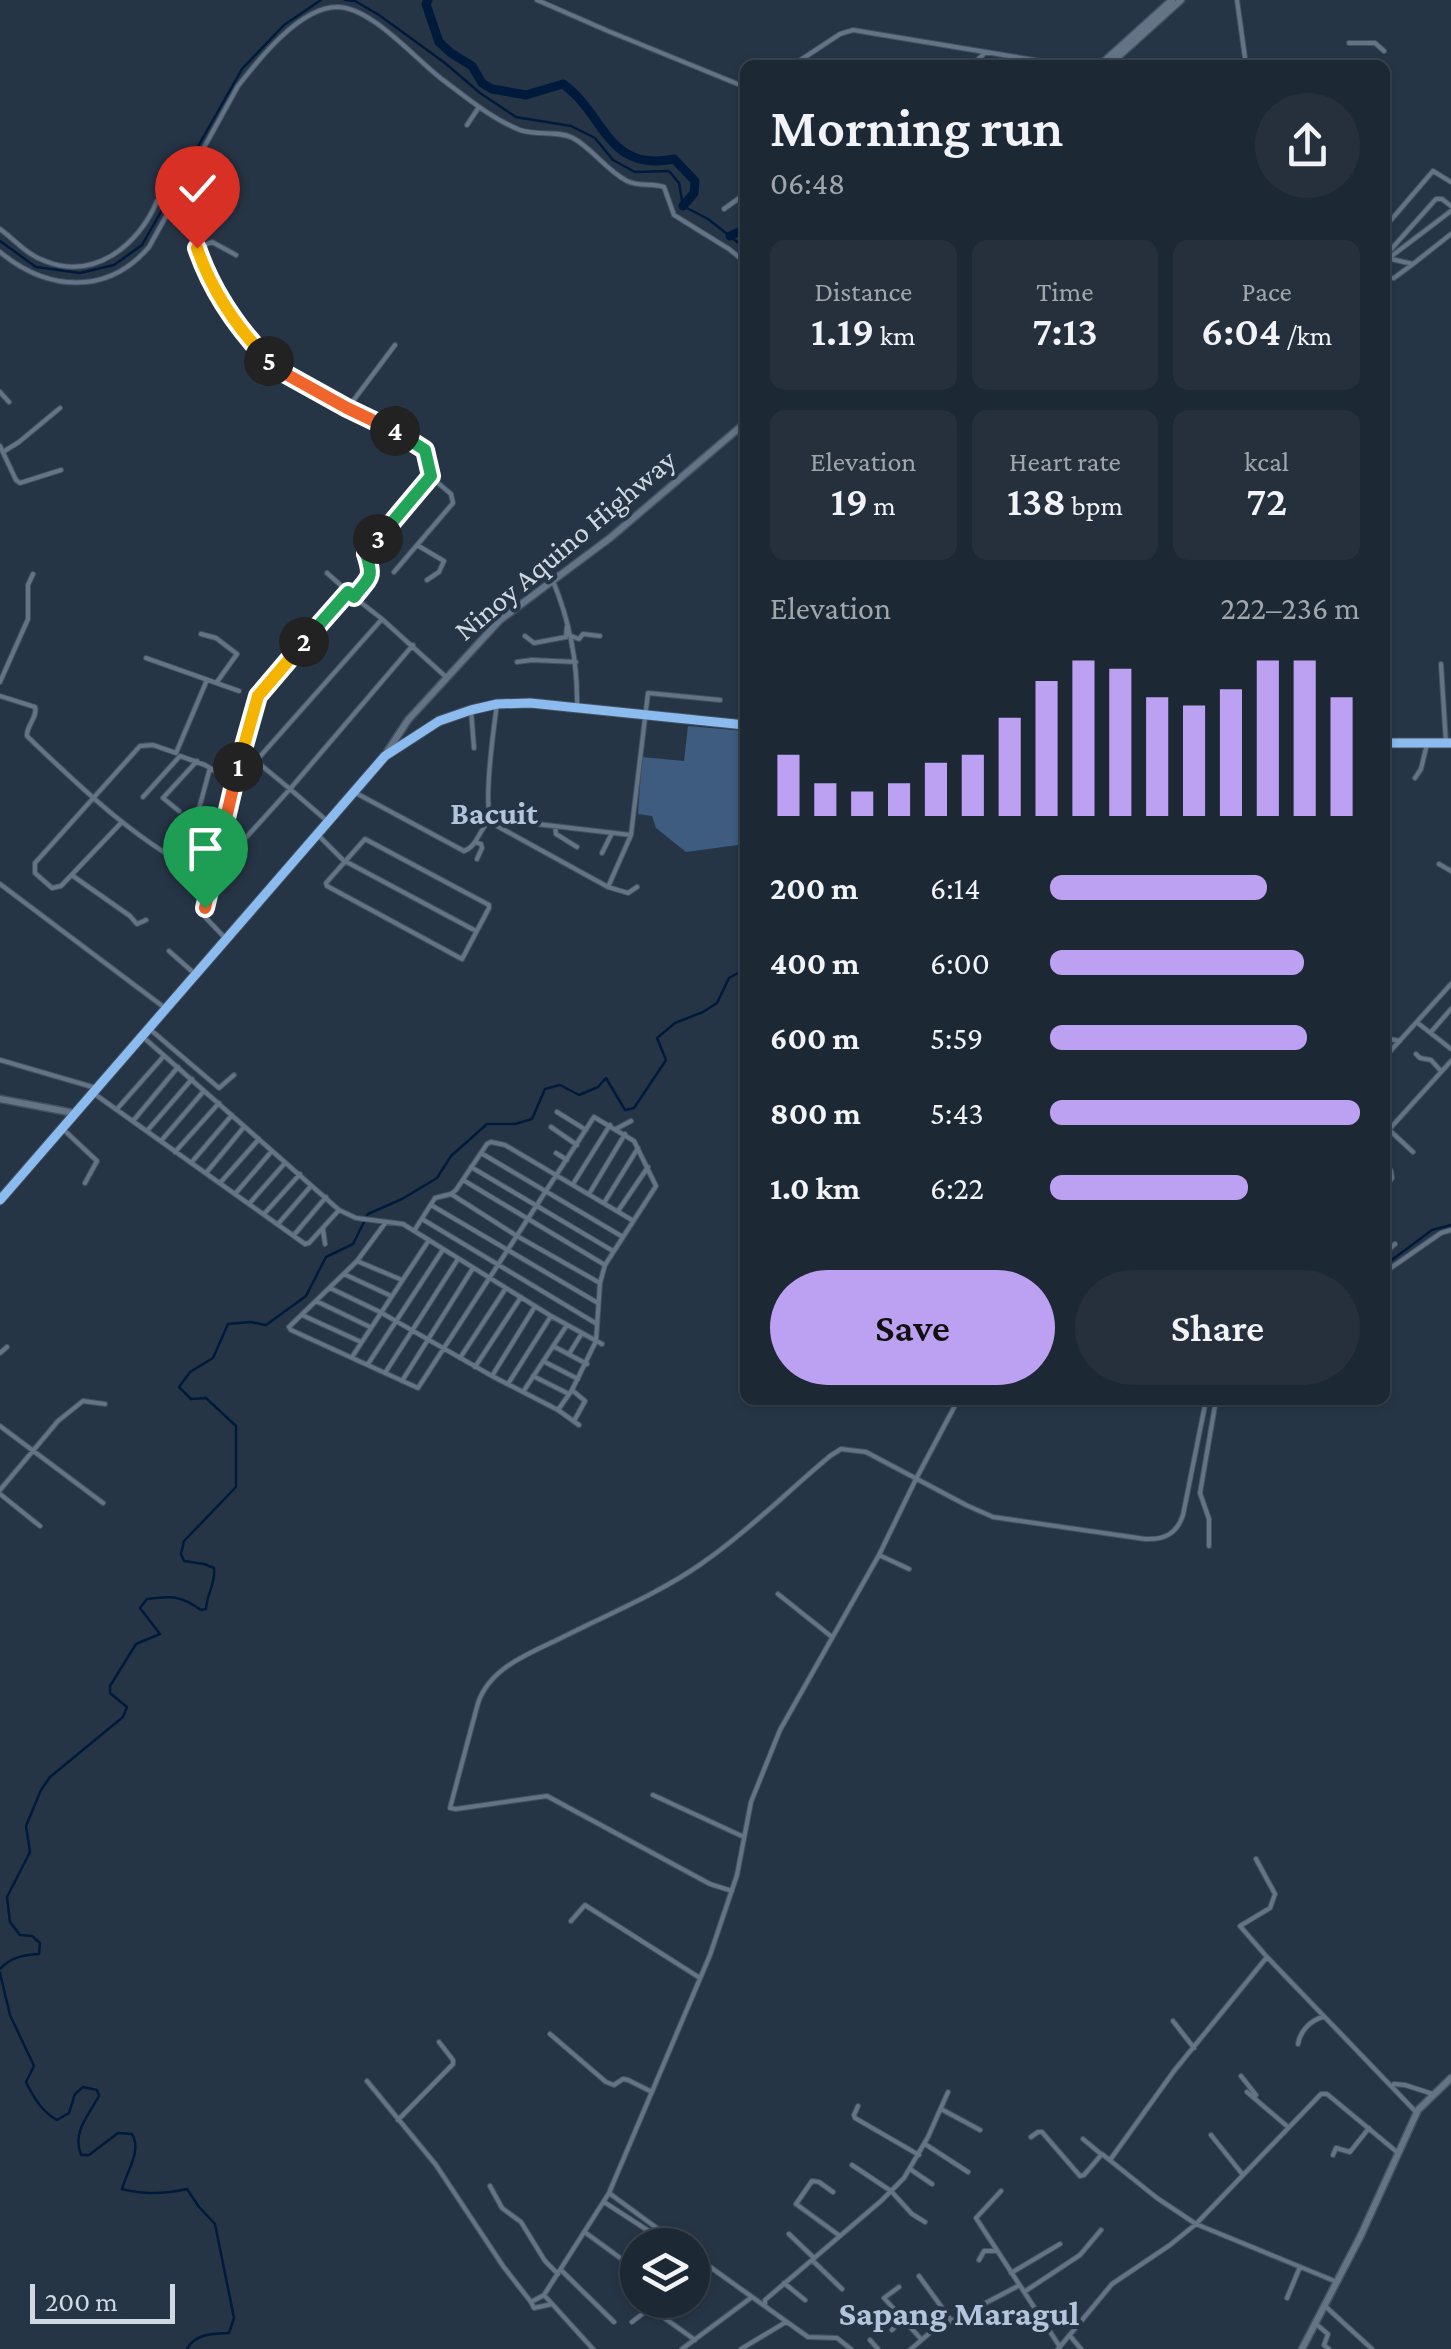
<!DOCTYPE html>
<html lang="en">
<head>
<meta charset="utf-8">
<style>
  body { margin:0; font-family:"Crimson Pro",serif; background:#25303c; color:#f1f3f6; height:100vh; display:flex; flex-direction:column; font-size:38px; white-space:nowrap }
  * { box-sizing:border-box; margin:0 }
  p { font-size:32px; color:#a0a6ac }
  .icon { flex:none; width:55px; height:55px; fill:none; stroke:currentColor; stroke-width:2; stroke-linecap:round; stroke-linejoin:round }
  .map { position:relative; flex:1; overflow:hidden }
  .drawer { position:absolute; left:740px; top:60px; width:650px; height:1345px; display:flex; flex-direction:column; background:#1c2834; border-radius:15px; box-shadow:0 2px 8px #0004,0 0 0 2px #3a444f }
  .drawer>* { flex:none }
  .tools { position:absolute; left:620px; top:2228px; display:grid; gap:20px }
  .tools a { display:grid; place-items:center; width:90px; height:90px; border-radius:50%; background:#1c2834; box-shadow:0 2px 8px #0004,0 0 0 2px #3a444f; font-size:50px }
  .scale { position:absolute; left:30px; bottom:25px; width:145px; box-sizing:border-box; padding-left:10px; border:5px solid #cfd9e4; border-top:0; font-size:28px; line-height:35px; white-space:nowrap; color:#cfd9e4; -webkit-text-stroke:8px #263546; paint-order:stroke }
  .pin { position:absolute; display:grid; place-items:center; width:85px; height:85px; color:#fff; margin:-102px -42px; border-radius:50% 50% 50% 0; rotate:-45deg; box-shadow:0 0 10px #0007 }
  .pin .icon { rotate:45deg }
  .km { position:absolute; width:50px; height:50px; margin:-25px; border-radius:50%; background:#222; color:#fff; font-size:28px; line-height:50px; text-align:center }
  .round { display:grid; place-items:center; flex:none; width:105px; height:105px; border-radius:52px; background:#25303c }
  .summary { display:flex; align-items:center; justify-content:space-between; height:170px; padding:0 30px }
  h1 { font-size:55px; font-weight:600; line-height:75px }
  .figures { display:grid; grid-template-columns:repeat(3,1fr); gap:15px; height:170px; padding:10px 30px }
  .figures div { display:grid; align-content:center; border-radius:15px; background:#25303c; text-align:center }
  .figures b { font-size:42px; font-weight:600 }
  .figures small { font-size:28px; font-weight:400 }
  .figures p { font-size:28px }
  .chart { height:280px; padding:20px 30px }
  .chart p { display:flex; justify-content:space-between }
  .chart svg { width:100%; height:180px; margin-top:10px; stroke:#bca0f2; stroke-width:6 }
  .primary-button { display:flex; gap:20px; margin-top:auto; padding:20px 30px }
  .primary-button a { flex:1; height:115px; border-radius:60px; background:#bca0f2; color:#111; font-size:40px; font-weight:600; line-height:115px; text-align:center }
  .primary-button a+a { background:#25303c; color:#f1f3f6 }
  ul { padding:0 30px; list-style:none; font-size:32px }
  li { display:grid; grid-template-columns:160px 120px 1fr; align-items:center; height:75px }
  li i { height:25px; border-radius:12px; background:#bca0f2 }
  .map>svg:first-child { display:block }
  .green { fill:#3d5c7f }
  .lines { fill:none; stroke-linecap:round; stroke-linejoin:round }
  .stream { stroke:#001a3b; stroke-width:2.5 }
  .river { stroke:#001a3b; stroke-width:9 }
  .street-casing { stroke:#445160; stroke-width:6 }
  .secondary-casing { stroke:#445160; stroke-width:9 }
  .highway-casing { stroke:#445160; stroke-width:11 }
  .street { stroke:#637487; stroke-width:4 }
  .secondary { stroke:#637487; stroke-width:6 }
  .highway { stroke:#8cbbf0; stroke-width:9 }
  .split-1-casing { stroke:#fff; stroke-width:20 }
  .split-2-casing { stroke:#fff; stroke-width:20 }
  .split-3-casing { stroke:#fff; stroke-width:20 }
  .split-4-casing { stroke:#fff; stroke-width:20 }
  .split-5-casing { stroke:#fff; stroke-width:20 }
  .split-6-casing { stroke:#fff; stroke-width:20 }
  .split-1 { stroke:#f0652b; stroke-width:12 }
  .split-2 { stroke:#f5b400; stroke-width:12 }
  .split-3 { stroke:#22a559; stroke-width:12 }
  .split-4 { stroke:#22a559; stroke-width:12 }
  .split-5 { stroke:#f0652b; stroke-width:12 }
  .split-6 { stroke:#f5b400; stroke-width:12 }
  .labels { text-anchor:middle; stroke-width:8; stroke-linejoin:round; paint-order:stroke }
  .street-label { font-size:30px; fill:#cfd9e4; stroke:#263546 }
  .neighbourhood-label { font-size:32px; font-weight:bold; fill:#b2c5db; stroke:#263546 }
  .quarter-label { font-size:35px; font-weight:bold; fill:#b2c5db; stroke:#263546 }
</style>
</head>
<body>
<div class="map">
<svg width="1451" height="2349" viewBox="0 0 1451 2349">
  <rect width="100%" height="100%" fill="#263546"/>
  <path class="green" d="M688,726L745,731V844L686,852L656,828L652,816L638,814L642,757L684,761Z"/>
  <g class="lines">
    <path class="stream" d="M345,0L355,1L379,15L445,63L480,93L516,117L571,126L595,138L613,160L635,172L669,171L679,183L683,206L708,219L745,248
      M0,241L36,267L80,273L114,265L142,245L242,69L284,25L321,0
      M1385,1265L1432,1230L1451,1225
      M0,1969C11,1957 23,1955 39,1954L40,1943L32,1936L20,1935L10,1922L7,1897L30,1852L26,1826L41,1790L50,1777L123,1717L127,1707L110,1693V1686L136,1644L160,1634L140,1608L147,1599C172,1596 180,1595 201,1610L206,1609C207,1593 216,1583 214,1568L204,1564L184,1561L181,1554L184,1541L236,1487V1426L206,1398L191,1399L179,1387L190,1372L213,1358L228,1324L250,1322L266,1325L306,1296L326,1257L353,1244L368,1214L402,1199L437,1178L451,1156L487,1124H515L532,1119L545,1089L560,1085L579,1095L598,1087L606,1078L625,1110L634,1108L666,1060L657,1038L675,1023L703,1012L717,1003L729,978L745,969
      M0,1973L10,2015L34,2066L26,2082C33,2097 42,2112 57,2120L69,2113L75,2094L83,2087L97,2090L99,2096C88,2116 72,2132 81,2155H89L118,2133L132,2134C142,2151 127,2171 122,2189C144,2195 165,2194 187,2189L199,2207L215,2224L234,2318L229,2333C213,2334 196,2333 187,2349"/>
    <path class="river" d="M428,0L426,4L439,42L451,53L472,66L482,83L492,89L526,95L563,84C605,114 607,173 674,159L695,181L694,193L683,206
      M730,236L745,229"/>
    <defs>
      <path id="street" d="M537,0L608,31L745,87
        M1237,0L1246,65
        M1349,43H1375L1384,51
        M793,65L840,34L853,30L1064,65
        M972,65L986,52
        M467,125L479,107
        M724,209L745,194
        M1385,227L1433,171L1451,182
        M0,229C15,240 27,255 45,261C94,281 139,245 157,201L162,199L173,206L182,217L193,237L207,274L239,330L275,368L347,409L405,436L425,450L431,477L369,550L366,556L372,574L354,597L382,619L256,761L290,789L413,645
        M197,248L212,242L236,255
        M0,252C47,291 107,296 149,247L238,86C259,59 300,7 337,7C372,7 416,60 443,80C467,98 492,119 520,130C537,136 557,130 573,138C593,149 606,170 627,181C639,187 652,183 664,187L674,215L729,249L745,262
        M1385,256L1436,199H1442L1451,206
        M1389,258L1451,211
        M1391,259L1413,264L1451,234
        M1385,278H1394L1413,264
        M0,392L9,402
        M347,409L395,345
        M0,446L16,480L20,483L61,470
        M3,452L19,442L60,408
        M417,545L444,561L439,572L427,580
        M394,572L453,503L451,494L431,477
        M327,573L354,597
        M553,581C570,622 578,663 577,708
        M383,620L446,677
        M201,634L216,638L237,654L217,682
        M525,636L534,643L566,637L567,626
        M571,636L579,639L583,634L600,636
        M146,658L239,691
        M517,662L532,660L576,662
        M1441,664L1446,743
        M0,682L28,619V585L33,574
        M0,696L35,707C38,717 26,726 27,736C83,790 141,846 212,879
        M497,704C494,726 483,802 491,820C492,823 495,824 497,826L608,887L631,835
        M471,710L474,748
        M243,751L258,696L348,591
        M176,753L207,680
        M1415,778L1421,769L1427,744
        M1385,784L1389,743
        M354,792L464,851C479,846 479,825 494,819L631,835L648,693L720,700
        M143,797L180,756L205,765L233,782
        M179,811L163,798L197,761
        M196,820L210,768
        M121,823L61,886L52,888L35,873V863L140,746L153,745L176,753
        M555,826L556,834L577,847
        M319,836L343,860L476,931
        M365,839L489,905V908L462,959L327,886L326,883Z
        M475,842L481,844L482,848L477,859
        M602,853L612,833
        M1439,864L1451,871
        M214,873L290,789L326,820
        M73,876L130,916L137,924L146,920
        M0,884L165,1008
        M608,887L628,893L637,887
        M226,939L206,918L205,908L243,751L256,761
        M169,951L195,974
        M1419,1024L1451,1049
        M152,1031L219,1088L234,1075
        M1431,1032L1451,1009
        M143,1037L339,1210L356,1218L403,1224L551,1316L602,1344
        M1385,1038L1400,1041
        M1416,1054L1420,1058L1431,1060L1441,1071
        M1385,1057L1451,984
        M0,1060L96,1088
        M96,1095L305,1244L309,1243L339,1210
        M117,1109L163,1057
        M557,1112L586,1130
        M133,1121L178,1067
        M1385,1126L1413,1152
        M551,1127L577,1145
        M616,1129L631,1121
        M65,1131L97,1161L85,1183
        M147,1131L192,1079
        M1385,1134L1451,1061
        M161,1141L203,1092
        M175,1152L219,1103
        M481,1153L623,1237
        M556,1153L567,1160
        M191,1163L232,1115
        M1385,1164L1391,1171L1392,1178L1385,1189
        M471,1167L613,1251
        M206,1173L244,1127
        M463,1180L605,1265
        M220,1183L259,1139
        M573,1184L610,1125
        M235,1194L271,1152
        M451,1194L517,1236L600,1283
        M589,1194L625,1134
        M604,1203L638,1148
        M249,1204L285,1163
        M431,1205L598,1303
        M618,1211L648,1167
        M264,1214L300,1174
        M422,1219L597,1324
        M386,1222L357,1261L289,1327L291,1330L418,1388L594,1117L634,1141L656,1186L605,1265L600,1283L596,1341L572,1390L558,1410
        M278,1224L311,1186
        M323,1229L325,1244
        M414,1231L435,1198L451,1194L456,1190L487,1144L491,1142L505,1145L632,1220
        M294,1235L326,1197
        M1385,1253L1395,1244
        M357,1261L402,1280
        M1385,1272L1441,1233L1451,1230
        M344,1274L389,1295
        M330,1288L380,1312L492,1376L558,1410L579,1425
        M316,1301L370,1327
        M302,1315L361,1342
        M553,1346L587,1364
        M0,1353L7,1347
        M569,1354L582,1333
        M352,1357L429,1240
        M460,1358L506,1288
        M543,1361L578,1379
        M368,1364L442,1251
        M475,1367L521,1297
        M385,1373L458,1259
        M492,1376L534,1308
        M533,1376L569,1394
        M402,1381L473,1268
        M508,1384L551,1316
        M572,1390L585,1401L574,1421
        M523,1392L567,1325
        M0,1426L103,1503
        M0,1490L58,1421L83,1401L105,1404
        M0,1494L40,1526
        M1209,1546V1519L1200,1493L1216,1400
        M879,1555L909,1569
        M778,1594L832,1637
        M653,1795L744,1837
        M732,1891L710,1884L547,1796L456,1809L450,1808L478,1703C490,1668 528,1654 559,1639C606,1615 658,1594 701,1564C747,1532 787,1492 830,1456L841,1449L866,1452L966,1505L993,1517L1145,1539C1164,1540 1177,1534 1183,1515L1206,1400
        M571,1921L585,1905L588,1907L700,1978
        M1267,1957L1416,2112
        M1173,2021L1194,2048
        M550,2034L606,2082L614,2085L623,2079L628,2080L650,2091
        M1298,2044C1300,2031 1311,2020 1323,2017
        M1241,2076L1256,2095L1254,2098
        M367,2081L436,2165L503,2266L531,2302L544,2295L609,2193L710,1955L737,1875L751,1802L780,1730L879,1555L916,1479L958,1400
        M1394,2084L1405,2085L1433,2094
        M1247,2092L1288,2127
        M858,2106L854,2115L855,2118L919,2155
        M941,2109L980,2130
        M398,2120L453,2064V2060L439,2042
        M1211,2135L1243,2175
        M1031,2137L1038,2132H1042L1080,2176L1084,2175L1102,2154L1157,2198L1196,2224L1337,2282
        M1083,2139L1101,2154
        M925,2144L968,2172
        M1333,2155L1336,2148L1350,2152L1369,2128
        M1110,2160L1174,2071L1267,1957L1240,1926L1270,1908L1275,1894L1256,1859
        M852,2165L891,2191L912,2214L925,2222
        M910,2169L932,2184
        M490,2186L502,2208L521,2222L545,2261L558,2274
        M1001,2191L976,2218L1060,2347
        M833,2192L819,2182L812,2181L796,2204L840,2236
        M609,2193L680,2245
        M604,2202L658,2237
        M586,2233L638,2271
        M789,2234L814,2258
        M692,2254L808,2337L837,2338L851,2349
        M812,2260L842,2289
        M979,2260L984,2251H996
        M561,2270L614,2322
        M1011,2273L1060,2244
        M919,2276L951,2320
        M784,2283L805,2300
        M899,2287L884,2298L921,2339
        M1024,2292L1080,2255L1101,2230
        M544,2295L593,2349
        M1287,2298L1300,2267
        M531,2302L534,2308L552,2304
        M765,2304V2300L881,2201L904,2178L928,2137L948,2092
        M1325,2306L1372,2349
        M632,2322L646,2311L656,2312L695,2340
        M1316,2324L1328,2334L1324,2345L1329,2349
        M892,2330L903,2319
        M1071,2337L1081,2349
        M870,2340L878,2349
        M682,2349L752,2297
        M741,2349L786,2322
        M911,2349L932,2331L1018,2286
        M1058,2349L1112,2284L1170,2245L1196,2224L1321,2094H1327L1397,2152"/>
      <path id="secondary" d="M1100,65L1172,0
        M1109,65L1181,0
        M387,752L408,720L500,620L610,538L745,423
        M0,1099L74,1113
        M1302,2349L1361,2235L1418,2110L1451,2078"/>
      <path id="highway" d="M1385,743H1451
        M0,1200L385,756L439,721L471,710L497,704L530,703L745,725"/>
    </defs>
    <use href="#street" class="street-casing"/>
    <use href="#secondary" class="secondary-casing"/>
    <use href="#highway" class="highway-casing"/>
    <use href="#street" class="street"/>
    <use href="#secondary" class="secondary"/>
    <use href="#highway" class="highway"/>
  </g>
  <g class="lines">
    <defs>
      <path id="split-1" d="M205,908L238,767"/>
      <path id="split-2" d="M238,767L258,696L304,642"/>
      <path id="split-3" d="M304,642L348,592L354,597C370,576 374,579 366,554L378,539"/>
      <path id="split-4" d="M378,539L431,476L425,450L395,431"/>
      <path id="split-5" d="M269,361L275,368L347,408L395,431"/>
      <path id="split-6" d="M197,248C212,292 237,328 269,361"/>
    </defs>
    <use href="#split-1" class="split-1-casing"/>
    <use href="#split-2" class="split-2-casing"/>
    <use href="#split-3" class="split-3-casing"/>
    <use href="#split-4" class="split-4-casing"/>
    <use href="#split-5" class="split-5-casing"/>
    <use href="#split-6" class="split-6-casing"/>
    <use href="#split-1" class="split-1"/>
    <use href="#split-2" class="split-2"/>
    <use href="#split-3" class="split-3"/>
    <use href="#split-4" class="split-4"/>
    <use href="#split-5" class="split-5"/>
    <use href="#split-6" class="split-6"/>
  </g>
  <g class="labels">
    <g class="street-label">
      <text transform="translate(565 545) rotate(-40)" y="10">Ninoy Aquino Highway</text>
    </g>
    <g class="neighbourhood-label">
      <text x="494" y="824">Bacuit</text>
    </g>
    <g class="quarter-label">
      <text x="959" y="2325">Sapang Maragul</text>
    </g>
  </g>
</svg>
<div class="tools">
<a><svg class="icon" aria-label="layers" viewBox="0 0 24 24"><path d="M12 4l9 5-9 5-9-5zM3 14l9 5 9-5"/></svg></a>
</div>
<div class="scale">200 m</div>
<div class="pin" style="left:205px;top:908px;background:#1e9e55"><svg class="icon" aria-label="arrive" viewBox="0 0 24 24"><path d="M6 21V4h12l-3 4 3 4H6"/></svg></div>
<div class="pin" style="left:197px;top:248px;background:#d93025"><svg class="icon" aria-label="check" viewBox="0 0 24 24"><path d="M5 12l5 5 9-10"/></svg></div>
<b class="km" style="left:238px;top:767px">1</b>
<b class="km" style="left:304px;top:642px">2</b>
<b class="km" style="left:378px;top:539px">3</b>
<b class="km" style="left:395px;top:431px">4</b>
<b class="km" style="left:269px;top:361px">5</b>
<section class="drawer">
<div class="summary"><div><h1>Morning run</h1><p>06:48</p></div><a class="round"><svg class="icon" aria-label="share" viewBox="0 0 24 24"><path d="M12 15V3M7 8l5-5 5 5M5 13v7h14v-7"/></svg></a></div>
<div class="figures">
<div><p>Distance</p><b>1.19<small> km</small></b></div>
<div><p>Time</p><b>7:13</b></div>
<div><p>Pace</p><b>6:04<small> /km</small></b></div>
</div>
<div class="figures">
<div><p>Elevation</p><b>19<small> m</small></b></div>
<div><p>Heart rate</p><b>138<small> bpm</small></b></div>
<div><p>kcal</p><b>72</b></div>
</div>
<div class="chart"><p><span>Elevation</span>222–236 m</p>
<svg viewBox="0 0 160 44" preserveAspectRatio="none"><path d="M5 44V29M15 44V36M25 44V38M35 44V36M45 44V31M55 44V29M65 44V20M75 44V11M85 44V6M95 44V8M105 44V15M115 44V17M125 44V13M135 44V6M145 44V6M155 44V15"/></svg>
</div>
<ul>
<li><b>200 m</b>6:14<i style="width:70%"></i></li>
<li><b>400 m</b>6:00<i style="width:82%"></i></li>
<li><b>600 m</b>5:59<i style="width:83%"></i></li>
<li><b>800 m</b>5:43<i style="width:100%"></i></li>
<li><b>1.0 km</b>6:22<i style="width:64%"></i></li>
</ul>
<div class="primary-button"><a>Save</a><a>Share</a></div>
</section>
</div>
</body>
</html>
